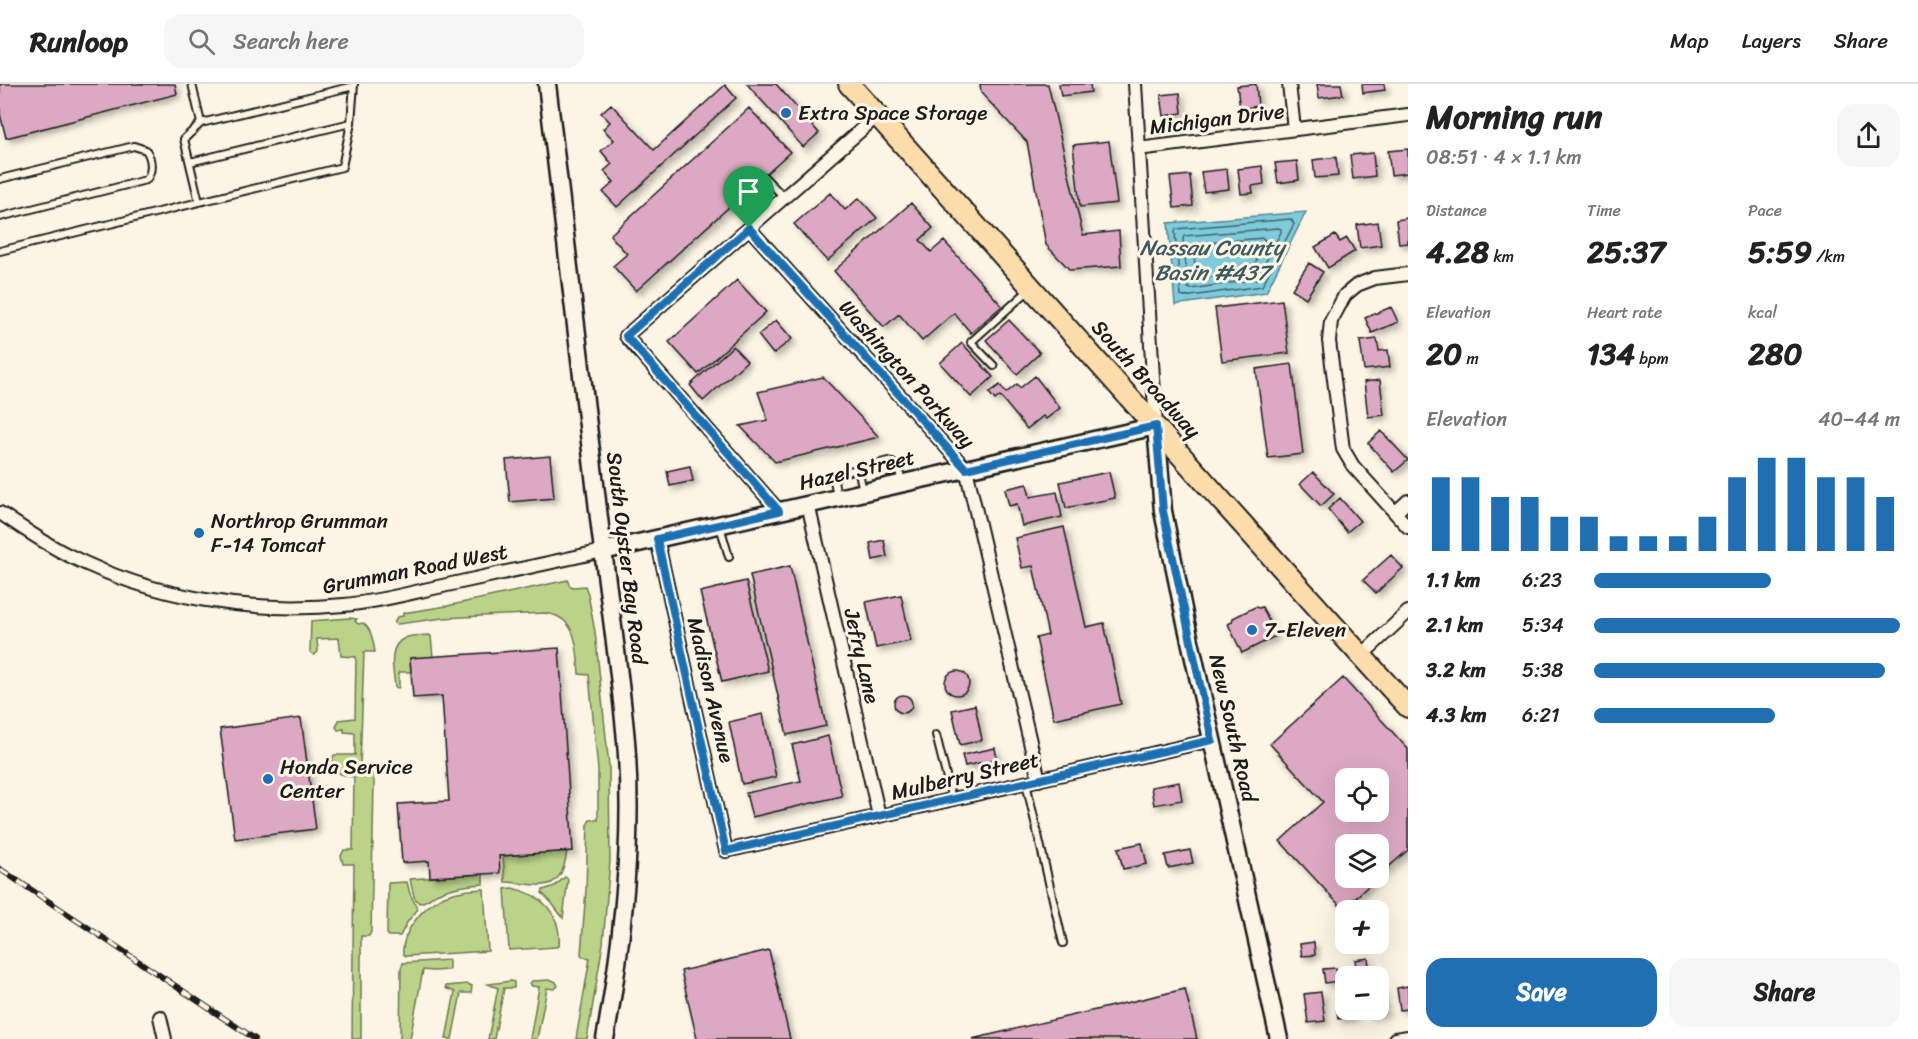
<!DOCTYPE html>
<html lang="en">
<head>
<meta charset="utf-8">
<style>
  body { margin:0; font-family:Sriracha,sans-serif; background:#f6f6f6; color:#222; height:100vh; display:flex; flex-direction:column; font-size:22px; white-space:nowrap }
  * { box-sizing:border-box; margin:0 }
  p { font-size:20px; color:#767676 }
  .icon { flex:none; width:33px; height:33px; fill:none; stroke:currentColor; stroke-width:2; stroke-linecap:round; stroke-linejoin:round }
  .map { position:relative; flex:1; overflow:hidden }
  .side { display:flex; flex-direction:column; background:#fff; width:510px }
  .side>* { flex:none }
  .tools { position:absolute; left:1335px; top:684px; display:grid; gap:12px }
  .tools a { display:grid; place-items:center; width:54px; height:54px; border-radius:12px; background:#fff; box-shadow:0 6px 24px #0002; font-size:30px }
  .pin { position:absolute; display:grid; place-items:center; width:51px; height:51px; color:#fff; margin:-62px -26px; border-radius:50% 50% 50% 0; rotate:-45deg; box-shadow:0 0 6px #0007 }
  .pin .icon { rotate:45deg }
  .round { display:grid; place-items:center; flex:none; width:63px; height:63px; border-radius:18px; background:#f6f6f6 }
  .summary { display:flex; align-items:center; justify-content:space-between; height:102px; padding:0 18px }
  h1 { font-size:33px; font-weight:700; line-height:45px }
  .metrics { display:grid; grid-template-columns:repeat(3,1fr); gap:9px; height:102px; padding:6px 18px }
  .metrics div { display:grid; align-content:center }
  .metrics b { font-size:30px; font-weight:700 }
  .metrics small { font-size:16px; font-weight:400 }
  .metrics p { font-size:16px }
  .chart { height:168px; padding:12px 18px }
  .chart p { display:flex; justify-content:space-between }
  .chart svg { width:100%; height:108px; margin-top:6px; stroke:#1f6fb2; stroke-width:6 }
  .action { display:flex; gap:12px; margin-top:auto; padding:12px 18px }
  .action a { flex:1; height:69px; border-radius:18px; background:#1f6fb2; color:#fff; font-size:24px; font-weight:700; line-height:69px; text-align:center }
  .action a+a { background:#f6f6f6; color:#222 }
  ul { padding:0 18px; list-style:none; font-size:20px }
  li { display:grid; grid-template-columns:96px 72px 1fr; align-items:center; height:45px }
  li i { height:15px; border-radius:8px; background:#1f6fb2 }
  header { display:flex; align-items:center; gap:36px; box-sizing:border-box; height:84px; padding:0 30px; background:#fff; border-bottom:2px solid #e0e0e0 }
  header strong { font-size:28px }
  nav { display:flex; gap:33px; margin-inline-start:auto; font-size:21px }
  .search { width:420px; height:54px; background:#f6f6f6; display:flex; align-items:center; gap:15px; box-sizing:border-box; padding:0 21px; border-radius:18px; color:#767676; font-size:22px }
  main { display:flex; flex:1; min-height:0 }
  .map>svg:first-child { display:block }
  .green { fill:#bbd389; stroke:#6c7852; stroke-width:1.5 }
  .water { fill:#7ecbdc; stroke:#57858f; stroke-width:1.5 }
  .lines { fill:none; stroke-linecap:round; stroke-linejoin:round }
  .shore { stroke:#436269; stroke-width:1.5 }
  .building { fill:#dca8c3; stroke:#1c1c1c; stroke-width:1.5; fill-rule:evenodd; filter:url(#shadow) }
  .lane-casing { stroke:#1c1c1c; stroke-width:10 }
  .street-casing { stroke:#1c1c1c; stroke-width:16 }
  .secondary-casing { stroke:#1c1c1c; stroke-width:21 }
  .primary-casing { stroke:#1c1c1c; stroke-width:24 }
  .lane { stroke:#fcf5e5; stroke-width:6 }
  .street { stroke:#fcf5e5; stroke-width:12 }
  .secondary { stroke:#fcf5e5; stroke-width:16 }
  .primary { stroke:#fddcac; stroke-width:20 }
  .rail-casing { stroke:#1c1c1c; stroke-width:6 }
  .rail { stroke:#fcf5e5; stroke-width:4; stroke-dasharray:11; stroke-linecap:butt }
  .route-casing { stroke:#fff; stroke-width:12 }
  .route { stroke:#1f6fb2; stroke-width:8 }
  .poi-dot { fill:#1f6fb2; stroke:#fcf5e5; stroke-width:2 }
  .labels { text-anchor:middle; stroke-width:6; stroke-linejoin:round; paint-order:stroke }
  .poi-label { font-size:21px; fill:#1c1c1c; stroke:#fcf5e5; text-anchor:start }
  .street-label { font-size:21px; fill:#1c1c1c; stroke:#fcf5e5 }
  .water-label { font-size:22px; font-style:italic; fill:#3e595f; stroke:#fcf5e5 }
</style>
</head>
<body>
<header>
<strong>Runloop</strong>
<div class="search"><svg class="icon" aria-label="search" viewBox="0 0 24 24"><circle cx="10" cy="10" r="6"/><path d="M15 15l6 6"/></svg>Search here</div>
<nav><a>Map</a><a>Layers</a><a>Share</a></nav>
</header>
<main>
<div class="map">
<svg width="1408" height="955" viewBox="0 0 1408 955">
  <defs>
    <filter id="shadow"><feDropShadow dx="4" dy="4" stdDeviation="3" flood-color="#0004"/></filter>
  </defs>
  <rect width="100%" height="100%" fill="#fcf5e5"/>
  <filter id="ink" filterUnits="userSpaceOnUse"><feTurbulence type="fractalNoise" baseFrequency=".0167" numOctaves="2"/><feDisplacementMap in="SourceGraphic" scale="12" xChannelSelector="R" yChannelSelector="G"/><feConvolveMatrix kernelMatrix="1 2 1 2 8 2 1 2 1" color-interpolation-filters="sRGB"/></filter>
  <g filter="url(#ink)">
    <path class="green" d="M568,496L569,501L573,503L585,502L588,510L595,548L609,682L610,777L603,859L587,955H576L590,874L583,873L581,870L586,806L588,739L590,736H598V686L589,591L579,590C577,564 578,532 544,529L443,534L398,540L394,539L397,533L403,532V529L447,522Z
      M350,534L357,535L355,537L358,540L363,539C372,546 373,557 375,568H364L360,683L365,691L373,689L374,699L371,848L369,852H361V955H352L354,780H343L341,772L344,766H353L354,693C341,691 326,688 334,671H355V649L344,648V645L338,646L336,643L339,636L355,634L356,573L341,572L339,554L317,555L318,568L314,571L310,568L311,537Z
      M429,551L431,552L433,573L410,575L411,588H399V603L398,604L395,603C394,588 386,562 405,554C411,551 422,552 429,551Z
      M567,767C561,814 538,799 505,798L503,772Z
      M483,790V800C467,801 451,803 436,810C430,814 426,818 419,819L414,813L410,795Z
      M565,793L568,795L563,834L551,818L542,809L543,806L555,802Z
      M407,798L410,810L418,825L408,837L400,852H388L387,850L388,799Z
      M512,804C541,810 562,829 559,862L556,863L509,866L505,805Z
      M484,805L488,867L406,872L403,870C401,848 423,823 442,813C455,807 470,806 484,805Z
      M449,876V884L448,886L433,887L423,886L410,955H400L401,884L403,879Z
      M552,896L556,898L558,902L554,905L547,904L537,955H530L539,903L532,902L530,899L532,897Z
      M511,897L514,898V904H504L494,955H488L498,904L488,900Z
      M468,900L472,902L471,909H461L452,955H446L455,908L445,904L446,902Z"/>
    <path class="water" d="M1306,128L1266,208L1175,221L1168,139Z"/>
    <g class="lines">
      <path class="shore" d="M1291,135L1294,140L1262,202L1184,213L1181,212L1175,148L1176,145Z
        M1278,144L1281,145V148L1257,195L1191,205L1188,204L1183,155L1184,152Z
        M1263,154L1266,158L1251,187L1199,195L1196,193L1193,163L1194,160Z"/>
    </g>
    <path class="building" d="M0,0H175L177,10L6,54L0,30Z
      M747,0H776L819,49L803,63Z
      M980,0H1048L1083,151L1119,147L1121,182L1070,186L1046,161L1027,58L981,9Z
      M1059,0H1090L1091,8L1061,12Z
      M1256,0L1258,22L1240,25L1237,2Z
      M1317,0H1341L1343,11L1319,14Z
      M1362,0H1384L1385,6L1363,9Z
      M725,1L736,14L617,123L603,108L614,98L604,87L612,80L601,67L614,56L603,45L610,38L601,29L611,20L654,66Z
      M1180,9L1182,29L1164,32L1161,11Z
      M749,24L790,68L636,207L613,182L627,170L610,151Z
      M1109,57L1117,119L1080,123L1073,61Z
      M1408,65V89L1391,91L1388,67Z
      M1373,69L1375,92L1353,95L1350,71Z
      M1336,73L1338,92L1315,94L1313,76Z
      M1297,77L1299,96L1278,99L1275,79Z
      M1262,82L1264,100L1252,102L1253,109L1241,110L1238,85Z
      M1227,85L1229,105L1204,108L1201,88Z
      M1190,91L1193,122L1174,124L1170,93Z
      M830,109L845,126L859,114L877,134L827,177L794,140Z
      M911,119L933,144L920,156L931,168L944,157L1002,222L971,249L954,229L922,257L899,230L884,243L834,187Z
      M1408,134V159L1399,160L1396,136Z
      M1378,138L1381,161L1360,164L1357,141Z
      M1335,151L1340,158L1347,154L1355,167L1328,184L1315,163Z
      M1309,179L1323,188L1306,214L1292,205Z
      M737,196L766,228L698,290L669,258Z
      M1282,216L1289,269L1222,277L1215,224Z
      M1391,223L1398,238L1372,249L1365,234Z
      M776,236L792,255L773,270L758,251Z
      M1009,236L1040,269L1017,290L986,256Z
      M1377,255L1379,267L1388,266L1390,283L1364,286L1360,257Z
      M962,259L993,293L971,313L940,279Z
      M733,262L747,277L703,317L690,301Z
      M1292,280L1303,370L1268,374L1256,285Z
      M1035,292L1060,324L1046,335L1043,332L1027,345L1000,312L995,316L989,309L1000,301L1006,309L1017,300L1020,304Z
      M823,293L879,353L775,378L740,342L768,336L758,308Z
      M1380,296L1384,331L1368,333L1364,298Z
      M1381,347L1408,376L1394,388L1368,359Z
      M550,372L554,414L510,418L506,376Z
      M690,382L693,397L670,402L667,387Z
      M1109,388L1115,414L1066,424L1060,398Z
      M1313,388L1334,410L1321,422L1300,400Z
      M1027,400L1030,413L1057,408L1062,433L1022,442L1017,420L1009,422L1005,405Z
      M1340,414L1360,437L1347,448L1328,425Z
      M1064,443L1086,543L1104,539L1121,620L1054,635L1036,554L1048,551L1033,482L1022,484L1015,454Z
      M884,456L887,473L873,476L870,459Z
      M1391,471L1403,484L1376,509L1363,496Z
      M790,482L826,642L787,651L750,491Z
      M746,497L768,587L722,598L700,508Z
      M901,511L911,557L876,564L866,518Z
      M1255,523L1259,524L1262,523L1276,552L1242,569L1228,540L1232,538L1233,534Z
      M559,564L573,767L499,772L500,789L483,790L430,793L429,777L402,779L398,720L449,717L442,612L413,614L410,574Z
      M945 599a12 12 0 1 1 24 0a12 12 0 1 1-24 0Z
      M1343,594L1408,665V766L1378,792V760H1346V794H1377L1343,825L1280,757L1323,718L1270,660ZM1346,694H1378V728H1346Z
      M894 620a9 9 0 1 1 18 0a9 9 0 1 1-18 0Z
      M975,621L982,656L960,661L952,626Z
      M763,630L776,693L742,700L729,638Z
      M301,634L316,745L235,755L220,645Z
      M828,652L842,712L752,733L746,709L801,697L792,661Z
      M995,664L997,675L965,682L962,671Z
      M1179,698L1182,716L1154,721L1151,703Z
      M1142,759L1147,780L1123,785L1118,764Z
      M1190,766L1193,779L1168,784L1165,771Z
      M1314,858L1315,871L1302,872L1300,860Z
      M769,866L790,955H697L681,887Z
      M1368,874L1370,889L1357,891L1355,876Z
      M1336,884L1338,897L1325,899L1323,885Z
      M1408,902V925L1400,926L1397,904Z
      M1185,905L1197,955H972Z
      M1382,907L1385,929L1369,931V926H1378V908Z
      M1321,908L1325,937L1308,939L1304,910Z
      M1346,913V926H1353L1354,933L1338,935L1336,915Z"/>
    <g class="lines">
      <defs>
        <path id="lane" d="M192,0L201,39L184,55L199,118
          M201,39L354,2
          M190,78L351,39
          M764,93L784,113
          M0,95L134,62L146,66C152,75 153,88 146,96L0,133
          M0,167L342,83L351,39L354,0
          M994,282L971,258L1029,206
          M858,384L863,407
          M837,412L834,397L838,390L888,377L898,382L902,399
          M720,442L729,473
          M936,651L952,715
          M1026,699L1063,859"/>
        <path id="street" d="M1135,0L1156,342
          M1289,0L1294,45
          M1138,65L1408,31
          M749,144L966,385L1039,696
          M1408,190L1375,194L1357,201L1345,211L1331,237L1329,257L1343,365L1353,382L1408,443
          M808,420L879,732
          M779,427L626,252L877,32
          M1396,428L1408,417
          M0,429C23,444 45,460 70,472C154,514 251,530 344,521C379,518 413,508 447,501C499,490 551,478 603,467
          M657,455L726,767L1212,656
          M1361,572L1408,528
          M160,933L165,955
          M1395,955L1408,953"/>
        <path id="secondary" d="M547,0C564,139 580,278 597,417C606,497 619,577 626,657C634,756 623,857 605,955
          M603,467L1156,342L1163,427L1184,530L1279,955"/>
        <path id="primary" d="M849,0C1036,207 1219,417 1408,623"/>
      </defs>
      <use href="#lane" class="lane-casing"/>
      <use href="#street" class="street-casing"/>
      <use href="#secondary" class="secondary-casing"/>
      <use href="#primary" class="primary-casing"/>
      <use href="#lane" class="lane"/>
      <use href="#street" class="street"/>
      <use href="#secondary" class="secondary"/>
      <use href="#primary" class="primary"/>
      <defs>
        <path id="rail" d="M0,785L255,955"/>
      </defs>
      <use href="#rail" class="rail-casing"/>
      <use href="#rail" class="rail"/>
    </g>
  </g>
  <g class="lines" filter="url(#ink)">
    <defs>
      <path id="route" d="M749,144L966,385L1156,342L1163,427L1212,656L726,767L657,455L779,427L626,252Z"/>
    </defs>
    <use href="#route" class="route-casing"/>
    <use href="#route" class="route"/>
  </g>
  <g class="poi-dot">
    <circle cx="786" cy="29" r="6"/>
    <circle cx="199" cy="449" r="6"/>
    <circle cx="1252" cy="546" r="6"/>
    <circle cx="268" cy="695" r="6"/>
  </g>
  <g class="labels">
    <g class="poi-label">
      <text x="798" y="36">Extra Space Storage</text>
      <text x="211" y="444">Northrop Grumman<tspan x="211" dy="24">F-14 Tomcat</tspan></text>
      <text x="1264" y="553">7-Eleven</text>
      <text x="280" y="690">Honda Service<tspan x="280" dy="24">Center</tspan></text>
    </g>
    <g class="street-label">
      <text transform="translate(1217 35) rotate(-7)" y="7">Michigan Drive</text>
      <text transform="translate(907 290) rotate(48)" y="7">Washington Parkway</text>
      <text transform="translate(1146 295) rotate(48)" y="7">South Broadway</text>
      <text transform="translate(857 386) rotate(-13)" y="7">Hazel Street</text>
      <text transform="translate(627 474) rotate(83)" y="7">South Oyster Bay Road</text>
      <text transform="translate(415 485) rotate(-11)" y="7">Grumman Road West</text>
      <text transform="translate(862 572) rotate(77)" y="7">Jefry Lane</text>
      <text transform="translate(711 606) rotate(77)" y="7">Madison Avenue</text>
      <text transform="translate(1233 644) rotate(77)" y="7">New South Road</text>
      <text transform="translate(965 692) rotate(-13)" y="7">Mulberry Street</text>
    </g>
    <g class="water-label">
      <text x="1212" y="171">Nassau County<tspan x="1212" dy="25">Basin #437</tspan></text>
    </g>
  </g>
</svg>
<div class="tools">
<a><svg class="icon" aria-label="locate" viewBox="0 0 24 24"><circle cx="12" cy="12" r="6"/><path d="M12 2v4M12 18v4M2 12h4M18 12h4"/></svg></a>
<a><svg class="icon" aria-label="layers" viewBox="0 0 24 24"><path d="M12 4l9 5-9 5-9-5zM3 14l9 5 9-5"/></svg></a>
<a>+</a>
<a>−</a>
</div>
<div class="pin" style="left:749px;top:144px;background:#1e9e55"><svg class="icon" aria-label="arrive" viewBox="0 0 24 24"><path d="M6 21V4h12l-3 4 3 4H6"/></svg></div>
</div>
<section class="side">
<div class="summary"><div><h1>Morning run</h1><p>08:51 · 4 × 1.1 km</p></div><a class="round"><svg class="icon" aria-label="share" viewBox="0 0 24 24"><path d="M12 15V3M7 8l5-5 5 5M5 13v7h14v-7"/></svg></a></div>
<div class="metrics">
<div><p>Distance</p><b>4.28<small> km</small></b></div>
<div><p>Time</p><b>25:37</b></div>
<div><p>Pace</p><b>5:59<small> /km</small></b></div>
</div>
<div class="metrics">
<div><p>Elevation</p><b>20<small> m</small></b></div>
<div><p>Heart rate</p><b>134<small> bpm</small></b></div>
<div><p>kcal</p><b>280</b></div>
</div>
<div class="chart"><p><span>Elevation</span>40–44 m</p>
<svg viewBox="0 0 160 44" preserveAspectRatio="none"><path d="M5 44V14M15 44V14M25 44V22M35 44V22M45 44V30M55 44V30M65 44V38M75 44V38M85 44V38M95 44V30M105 44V14M115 44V6M125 44V6M135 44V14M145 44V14M155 44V22"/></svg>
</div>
<ul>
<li><b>1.1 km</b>6:23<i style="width:58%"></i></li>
<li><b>2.1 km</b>5:34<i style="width:100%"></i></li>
<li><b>3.2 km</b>5:38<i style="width:95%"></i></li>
<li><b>4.3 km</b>6:21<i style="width:59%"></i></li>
</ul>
<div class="action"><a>Save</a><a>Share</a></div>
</section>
</main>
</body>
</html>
